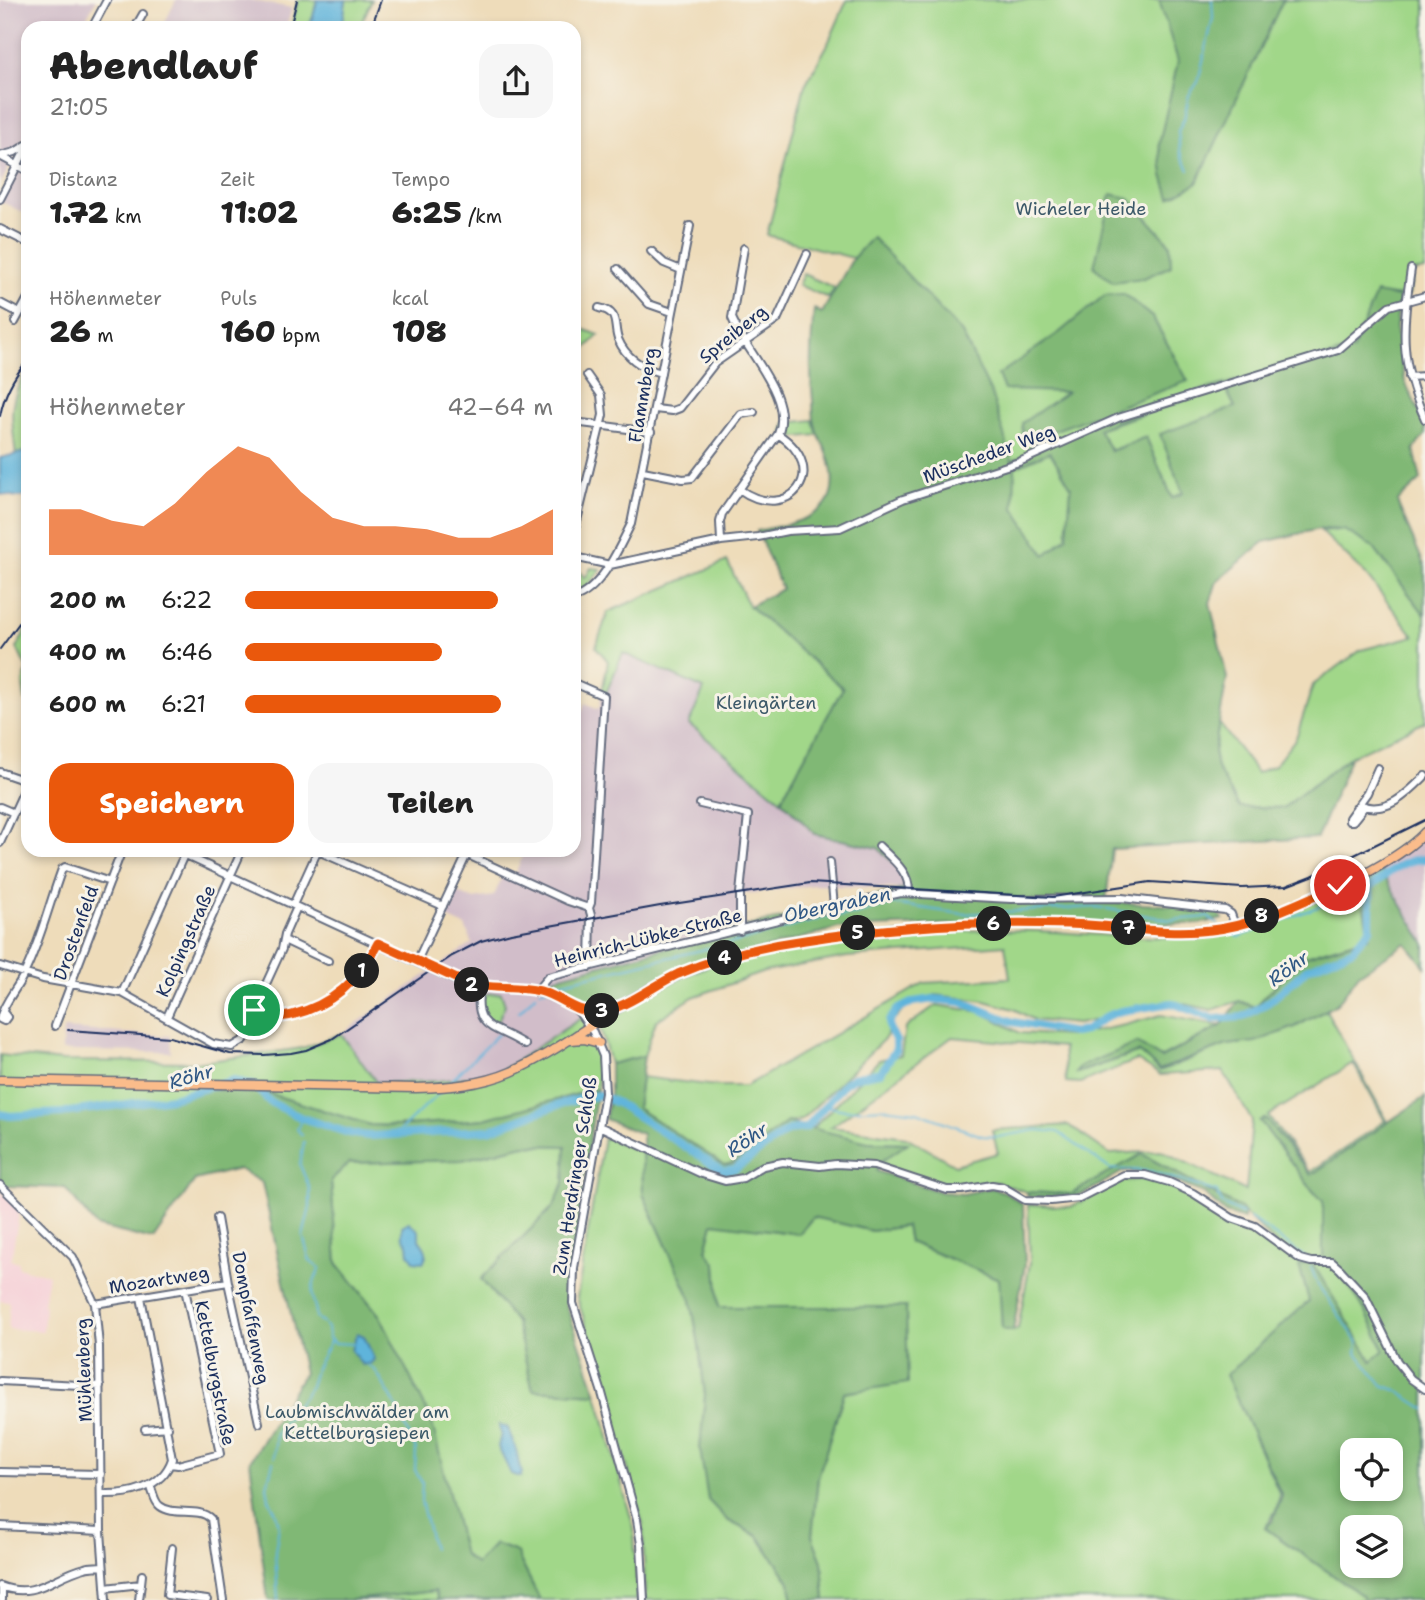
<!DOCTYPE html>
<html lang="de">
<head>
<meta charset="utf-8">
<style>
  body { margin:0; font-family:"Shantell Sans",sans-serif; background:#f6f6f6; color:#222; height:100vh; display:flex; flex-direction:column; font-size:26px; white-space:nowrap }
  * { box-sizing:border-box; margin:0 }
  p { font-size:23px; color:#767676 }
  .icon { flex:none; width:38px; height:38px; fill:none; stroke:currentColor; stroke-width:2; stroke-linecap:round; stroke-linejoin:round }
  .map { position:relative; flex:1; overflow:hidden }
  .drawer { position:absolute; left:21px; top:21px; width:560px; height:836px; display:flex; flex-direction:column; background:#fff; border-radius:21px; box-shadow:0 4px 10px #0003 }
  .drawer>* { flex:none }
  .buttons { position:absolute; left:1340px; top:1438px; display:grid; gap:14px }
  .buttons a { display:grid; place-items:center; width:63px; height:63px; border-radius:14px; background:#fff; box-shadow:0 4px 10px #0003; font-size:35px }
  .pin { position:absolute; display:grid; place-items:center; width:60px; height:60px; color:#fff; margin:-30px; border:4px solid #fff; border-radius:50%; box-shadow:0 2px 7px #0007 }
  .km { position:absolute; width:35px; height:35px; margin:-18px; border-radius:50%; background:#222; color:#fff; font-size:19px; line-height:35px; text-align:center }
  .round { display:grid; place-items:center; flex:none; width:74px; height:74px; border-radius:21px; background:#f6f6f6 }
  .summary { display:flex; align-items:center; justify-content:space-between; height:119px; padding:0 28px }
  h1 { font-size:38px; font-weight:800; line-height:52px }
  .figures { display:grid; grid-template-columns:repeat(3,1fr); gap:10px; height:119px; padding:7px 28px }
  .figures div { display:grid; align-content:center }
  .figures b { font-size:30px; font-weight:800 }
  .figures small { font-size:19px; font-weight:400 }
  .figures p { font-size:19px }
  .chart { height:196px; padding:14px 28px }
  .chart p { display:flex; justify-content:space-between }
  .chart svg { width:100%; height:126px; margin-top:7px; fill:#ea580c; opacity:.7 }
  .cta { display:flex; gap:14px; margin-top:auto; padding:14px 28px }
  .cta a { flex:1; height:80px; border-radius:21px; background:#ea580c; color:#fff; font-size:28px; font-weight:800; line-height:80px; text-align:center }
  .cta a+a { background:#f6f6f6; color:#222 }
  ul { padding:0 28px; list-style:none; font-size:23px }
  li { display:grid; grid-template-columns:112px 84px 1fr; align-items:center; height:52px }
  li i { height:18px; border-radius:9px; background:#ea580c }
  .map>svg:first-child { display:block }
  .built { fill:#f6cfd7 }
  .industrial { fill:#d1bdc9 }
  .green { fill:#a1d789; stroke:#5e8374; stroke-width:2; fill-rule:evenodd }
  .forest { fill:#80b875; stroke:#4e746a; stroke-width:2; fill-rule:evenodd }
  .water { fill:#5eb4db; stroke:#3c729c; stroke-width:2 }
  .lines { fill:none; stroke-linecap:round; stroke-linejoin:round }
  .stream { stroke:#5eb4db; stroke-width:2 }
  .river { stroke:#5eb4db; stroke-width:8 }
  .minor-casing { stroke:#656c7e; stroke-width:10 }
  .major-casing { stroke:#656c7e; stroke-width:11 }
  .minor { stroke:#fff; stroke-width:6 }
  .major { stroke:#fabc8b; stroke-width:8 }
  .rail { stroke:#1b2f5e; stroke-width:2 }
  .route-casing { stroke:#fff; stroke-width:14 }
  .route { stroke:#ea580c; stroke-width:9 }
  .labels { text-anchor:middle; stroke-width:6; stroke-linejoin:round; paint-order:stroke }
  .park-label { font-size:18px; fill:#3c5969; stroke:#f7f3e8 }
  .street-label { font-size:18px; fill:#1b2f5e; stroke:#f7f3e8 }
  .water-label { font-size:19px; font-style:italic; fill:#2f5784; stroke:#f7f3e8 }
</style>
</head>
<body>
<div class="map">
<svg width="1425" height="1600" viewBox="0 0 1425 1600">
  <rect width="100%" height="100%" fill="#f7f3e8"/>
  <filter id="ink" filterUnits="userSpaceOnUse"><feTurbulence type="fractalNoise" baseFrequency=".0143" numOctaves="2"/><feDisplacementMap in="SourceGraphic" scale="14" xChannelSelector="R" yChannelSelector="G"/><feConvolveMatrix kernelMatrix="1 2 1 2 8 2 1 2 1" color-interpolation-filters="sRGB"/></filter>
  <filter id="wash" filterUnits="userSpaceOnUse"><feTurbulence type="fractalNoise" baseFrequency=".00686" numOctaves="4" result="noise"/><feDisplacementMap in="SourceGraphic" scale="28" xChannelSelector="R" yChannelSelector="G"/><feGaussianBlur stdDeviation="1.57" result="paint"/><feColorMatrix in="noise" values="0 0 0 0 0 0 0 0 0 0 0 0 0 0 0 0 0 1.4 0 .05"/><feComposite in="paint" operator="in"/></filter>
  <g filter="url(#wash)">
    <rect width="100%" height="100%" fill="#eedcba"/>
    <path class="built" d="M0,1191L20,1209L11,1260L19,1262L18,1267L48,1275L43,1304L45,1305L43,1331L8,1329L10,1302L0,1301Z"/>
    <path class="industrial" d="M0,0H96L81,28H28V129L0,185Z
      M176,0H250L292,8L286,28H162Z
      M28,146V215L0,201Z
      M622,653L705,689L689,725L781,800L815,834L878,848L904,873V889L814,885L738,895L740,928L539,983L592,1011L498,1073L437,1081L377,1084L341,1034L472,943L465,926L443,916L454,891L473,899L494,896L505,870L515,874L525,851L574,850V728L585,703L599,709L602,692H607Z
      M1425,836V944L1380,869Z
      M63,1029L170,1036L171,1052L62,1051Z"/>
    <path class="green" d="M298,0H317L313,17L307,28H291Z
      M346,0H372L359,28H342Z
      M847,0H1425V270L1413,272L1409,295L1397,296L1362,327L1353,350L1230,383L1095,426L1135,513L1051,582L1014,508L853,258L767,235L805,85L827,46Z
      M803,274L835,288L828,298L798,285Z
      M574,326L599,335L574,360Z
      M28,369V451L16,456C12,417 6,404 28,369Z
      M1225,387L1235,407L1183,493L1172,498L1146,437L1110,451L1098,429Z
      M813,420L818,435L790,438L783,432L786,423Z
      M1344,530L1373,547L1425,615V722L1351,756L1283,808L1239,807L1217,768L1214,751L1219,723L1257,773L1275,765L1296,738L1313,685L1361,650L1414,636L1366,575L1321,531Z
      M727,561L749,606L843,688L781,800L689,724L704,689L623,653L606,693L602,692L608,661L596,647L608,612Z
      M591,568L601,569L585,589L574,593V574L582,573L583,576L586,577Z
      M28,625V700H25L23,683L27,669L17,648Z
      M1359,881L1370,936L1303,957L1255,1007L1239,1001L1212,1010L1171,1001L1135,1006L1111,1017L1077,1024L1034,1020L1014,1009L985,1001L936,995L911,1003L891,1022L886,1037L801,1120L787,1123L734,1163L724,1165L637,1108L641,1077L717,1086H746L924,983L1010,978L1005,945L847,957L764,972L693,997L656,1021L644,1056L610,1064L600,1026C639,999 677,977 721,961C739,955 760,953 779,950C863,934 953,928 1038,931C1103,934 1176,945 1239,928Z
      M501,993L505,1005L495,1027L484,1016L480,1000L487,994Z
      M936,1005L982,1012L1020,1033L1070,1036L1125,1025L1161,1015L1221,1026L1160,1058L1137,1043L1077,1073L1140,1052L1160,1071L1227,1045L1253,1042L1295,1027L1326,1010L1388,1122L1311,1175L1265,1118L1260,1121L1313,1191L1323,1201V1257C1354,1288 1366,1309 1384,1350L1372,1362L1299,1266L1310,1301L1227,1375L1280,1495L1276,1510L1265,1528L1363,1596V1600H825L822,1562L812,1536L818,1477L844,1393L906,1307H719L716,1264L706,1250L713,1222L799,1234L813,1217L872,1231L906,1226L909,1242L1000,1279L1002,1329L1013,1331L1018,1328L1030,1263L1028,1204L1071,1207L1124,1181L1144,1179L1167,1186L1219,1215L1223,1220L1258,1233L1294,1261L1238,1207L1142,1155L1071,1194L1027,1192L997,1182L950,1188L915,1178L879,1163L906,1143L868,1142L811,1130L879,1060L901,1055L905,1028ZM952,1037L1063,1047L1066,1082L1080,1083L1137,1060L1160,1075L1223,1071L1252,1121L1246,1191L1162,1151L1110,1154L1068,1125L992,1130L998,1153L955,1165L906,1137L831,1127ZM1353,1063L1385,1121L1310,1172L1268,1116Z
      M592,1011L601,1058L597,1089L484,1119L397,1126L370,1125L258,1090H206L173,1100L63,1114L10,1117L0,1115V1055L63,1061L202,1062L303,1048L341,1034L377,1083L437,1081L498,1073Z
      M230,1092L241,1094L297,1135L307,1137L310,1141L308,1142L314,1156L315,1175L323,1193L328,1254L334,1273L341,1283L364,1299L389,1349H391L404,1367L380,1316L337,1263L331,1180L349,1163L462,1160L524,1145L567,1146L564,1183L554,1206L481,1279L516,1322L533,1390L597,1394L634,1529L637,1600H540L516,1552L495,1544L476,1565L466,1556L460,1561C452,1555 442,1556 433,1551C427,1547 425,1526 415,1517L271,1459L276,1427L291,1402L302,1380L321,1354L324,1343C321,1337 317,1334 312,1329C304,1321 301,1300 306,1290L288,1247L280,1170L269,1172L259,1169L257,1163L206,1170L205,1177H147L141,1220C113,1227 101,1220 93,1192L62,1179L26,1176L0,1166L4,1148L0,1142V1133L15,1128L40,1132L59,1125L129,1112L137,1119L138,1116L135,1111L160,1107L184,1109Z
      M604,1137L642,1152L643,1194L691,1300L699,1345L705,1396L700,1449L727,1520L758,1536L789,1581L793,1600H645L643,1525L607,1393L577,1297Z
      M435,1591L438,1600H352Z"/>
    <path class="forest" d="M1159,0H1283L1197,183L1170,198L1163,175L1159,144L1178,61Z
      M1111,194L1129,198L1170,244L1171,266L1144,278L1113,282L1094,267Z
      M872,237L962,333L991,393L1012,461L1117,413L1353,350L1376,293L1400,297L1396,327L1405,382L1425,424V435L1414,449L1421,480L1397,502L1425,567V615L1373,547L1344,530L1319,529L1264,542L1217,581L1210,603L1227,678L1214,751L1217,768L1239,807L1283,808L1351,756L1317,838L1112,849L1106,902L1215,908L1223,919L1196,924L989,923L838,928L723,960L592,1011L538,982L740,928L904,889V873L878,848L815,834L781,800L843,688L749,606L782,589L757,531C805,521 849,514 827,453C824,444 818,436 816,428C813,420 813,410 813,401C809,370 811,341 814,309L822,313L853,258ZM1225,387L1235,407L1160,434L1183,493L1172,498L1146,437L1111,451L1098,429L1120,420ZM1050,452L1071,487L1067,537L1045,555L1014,508L1015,467Z
      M1124,294L1153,318L1188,381L1023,442L1022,423L1067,392L1004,390L998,375L1060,332L1105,295Z
      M1380,869L1425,944V967L1406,943L1359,974L1337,1004L1295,1027L1255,1042L1227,1045L1159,1070L1139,1052L1076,1073L1079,1067L1137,1043L1161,1058L1221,1026L1239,1001L1255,1007L1303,957L1369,937L1359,881Z
      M644,1056L637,1108L724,1165L734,1163L787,1122L868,1142L908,1143L879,1163L877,1171L941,1192L963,1194L991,1188L1005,1192L1023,1205L1025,1265L1013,1331L1002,1329L999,1279L909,1242L906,1226L872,1231L813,1217L799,1234L713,1223L706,1250L716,1264L719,1307H906L908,1383L844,1393L818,1477L812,1536L822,1562L825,1600H793L789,1581L758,1536L727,1520L708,1500L700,1449L705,1395L699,1345L691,1300L643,1194L642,1134L605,1119L610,1096V1064Z
      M597,1089L566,1304L597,1394L533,1390L516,1322L481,1279L554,1206L564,1183L566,1146L524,1145L462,1160L349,1163L331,1180L337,1263L380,1316L431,1419L464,1555L476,1564L495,1544L516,1552L540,1600H438L435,1591L352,1600H268L250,1461L304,1373L262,1183L239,1169L195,1180L153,1240L96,1226L65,1188L6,1186L0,1181V1115L10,1117L63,1114L172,1100L206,1090H258L370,1125L397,1126L484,1119Z
      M1425,1097V1600H1363V1596L1265,1528L1273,1520L1282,1496L1226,1375L1309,1301L1299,1265L1311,1261L1372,1361L1384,1350C1366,1309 1354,1288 1323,1257V1201L1313,1191L1260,1121L1265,1118L1311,1175ZM1353,1451H1391V1489H1353ZM1353,1528H1391V1566H1353Z
      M1142,1154L1238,1207L1244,1213V1219L1225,1213L1204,1193L1171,1180L1134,1172H1122L1087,1192L1069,1198L1028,1197L1027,1192L1071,1194Z"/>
    <path class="water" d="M317,0H346L342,28H307L313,17Z
      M28,451V496L18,497L0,494V458Z
      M409,1222L419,1231V1240C424,1246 430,1254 423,1262L414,1261L409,1254C407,1239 411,1248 402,1236V1226Z
      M357,1333L364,1336L374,1359L371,1363L362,1365L351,1350Z
      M499,1425L508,1428C510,1436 514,1442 516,1450C519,1458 517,1464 522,1472L521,1477L511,1474L498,1447L501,1434Z"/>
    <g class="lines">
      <path class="stream" d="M1189,170L1180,152L1178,131L1184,119L1189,95L1198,82L1213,18L1212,0
        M1225,930L1239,937L1370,887
        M540,991L551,985L740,941L823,918L856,914L893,904L963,914L1097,907L1171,920L1208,917L1218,924
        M519,1012L536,994
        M450,1082L498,1034
        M826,1106L845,1110L884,1108L917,1112L982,1136L998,1137L1037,1130L1058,1132L1110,1169L1150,1171L1217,1192L1222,1204L1242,1214
        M302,1135L297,1129L302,1118
        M395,1135L441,1091
        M304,1142L300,1165L310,1189V1207L303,1236L310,1261L320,1269C315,1278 310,1289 313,1299C314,1307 317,1309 316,1317L328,1328L329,1338L334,1343L353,1344
        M1250,1218L1305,1257
        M1311,1267L1318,1285L1358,1342L1357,1353L1382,1385L1396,1390L1425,1409
        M368,1365L375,1370L394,1402L416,1450L415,1470L422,1483L421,1501L433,1549
        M274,1457L276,1433L309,1389L315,1370L331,1340
        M273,1462L267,1486L269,1499L276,1513L279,1526L275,1552L278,1600"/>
      <path class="river" d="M0,1114L10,1116L62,1113L172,1098L234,1080L254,1086L270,1102L302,1118L352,1134L369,1136L489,1130L564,1103L599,1095L617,1103L723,1171L735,1169L788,1130L806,1128L845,1083L853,1078L881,1072L896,1049V1041L889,1028V1021L897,1010L913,1002L934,999L962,1002L1013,1022L1074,1033L1085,1031L1107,1016L1121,1011L1172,1003L1214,1019L1243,1017L1269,1002L1308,968L1352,950L1370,929V887C1388,874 1402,859 1425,859"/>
    </g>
  </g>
  <g filter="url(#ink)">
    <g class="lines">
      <defs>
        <path id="minor" d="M92,28L107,0
          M135,28L143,14
          M0,156L28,171
          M0,156L15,152L26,145
          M0,199L28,145
          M0,229L28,243
          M651,251L664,263L681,270
          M618,269L649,304L672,312
          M1411,269C1402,330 1399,361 1425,419
          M0,303L19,313
          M599,308C620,312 613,325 618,339C626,358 642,368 661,373
          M15,322L28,298
          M1409,377L1425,376
          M655,409L672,411L680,408L715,363L777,320L807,254
          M574,422L651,432
          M643,471L683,479L692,478L741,414L754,412
          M739,489C789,525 833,470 778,434
          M574,533L603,415L601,395L587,375
          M721,541L720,522L722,514L778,434C794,398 746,352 732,318L744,248
          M574,557L610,565L721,541L758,537L787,531L840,528L903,499L1019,462L1118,418L1338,350L1389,306L1425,296
          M574,598C601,590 619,548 631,524L690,226
          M574,683L604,696L591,903L589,908L591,915L590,967
          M0,772L23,780
          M700,804L748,815L740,893V931
          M1361,805C1387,815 1408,793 1425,776
          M1365,806L1353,821H1349V818L1367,793L1378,768
          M0,807L14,813
          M0,843L26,786
          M879,846C893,860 910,872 909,893
          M174,850L453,979L480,987L526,989L555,996L578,1011L593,1032L603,1056L605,1093L574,1268L573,1303L602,1393L637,1520L641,1544L644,1600
          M457,850L568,901L589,908
          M318,851L443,906
          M830,862L834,907
          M293,905L318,850
          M284,940L328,961
          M417,961L469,850
          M0,966L43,979L122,993L213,1044L232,1047L244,1040L254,1022V1010L282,949L285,934L297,907
          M480,987C472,1031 497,1026 525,1045
          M537,990L548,977L798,915L901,893L1011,899L1122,898L1225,910L1231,914L1235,925
          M122,993L184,855
          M3,1012L7,1017L4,1021L0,1019C3,1004 16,990 23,976C40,943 49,904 62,869L65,867L110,882
          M167,1017L242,850
          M254,1022C266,1017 279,1018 292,1015C332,1005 360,979 378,943
          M55,1026L122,850
          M599,1126L702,1174L725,1181L743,1178L763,1166L783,1162L820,1166L836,1164L874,1166L947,1190H962L992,1185L1003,1187L1025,1200L1051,1201L1079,1198L1124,1175H1145L1169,1182L1193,1193L1232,1218L1255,1226L1300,1259L1311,1262H1332L1340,1269L1365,1296L1397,1361L1411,1379L1425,1389
          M0,1185L73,1257L95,1304L99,1346L101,1531L106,1600
          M217,1218L228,1282L259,1423
          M95,1304L228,1282
          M0,1381L100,1386
          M145,1429L168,1427
          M170,1464L178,1465L220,1454L185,1289
          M0,1472L101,1474
          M150,1485C153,1491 154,1502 160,1506C174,1517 198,1506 211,1519L223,1600
          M101,1494C128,1495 162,1489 172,1459L141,1297
          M0,1526L101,1531
          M172,1548L167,1595L207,1600
          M0,1586C36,1600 53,1576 85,1568C90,1566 97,1567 102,1566
          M2,1587V1600
          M105,1588L141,1584L142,1575
          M139,1600L141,1584"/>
        <path id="major" d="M578,1011L598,1012L611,1010
          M571,1040L584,1039L599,1043
          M0,1080L416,1088C448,1087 481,1085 511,1072C562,1050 604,1013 653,987C700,962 754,947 806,940C893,927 981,921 1068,924C1116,925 1166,937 1213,930C1265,923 1390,871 1425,832"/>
      </defs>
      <use href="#minor" class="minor-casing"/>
      <use href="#major" class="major-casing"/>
      <use href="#minor" class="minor"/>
      <use href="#major" class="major"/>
      <path class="rail" d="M290,28L297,0
        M371,28L381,0
        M0,416C4,394 14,376 28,360
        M0,649L28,611
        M68,1030L170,1037L230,1054L264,1055L291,1053L306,1050L332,1039L452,956L481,941L511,933L660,906L810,883L1053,897L1150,882L1242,888L1286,886L1312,876L1425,820"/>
    </g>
  </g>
  <g class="lines" filter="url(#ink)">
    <defs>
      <path id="route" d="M254,1010V1022C266,1017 280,1018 292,1015C332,1005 360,980 378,943L466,983C491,990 515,985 540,991C560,996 576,1014 598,1012C624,1010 654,985 678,974C718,957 763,946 805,940C892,926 981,921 1069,924C1116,925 1164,936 1211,930C1254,926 1301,902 1340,885"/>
    </defs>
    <use href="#route" class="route-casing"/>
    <use href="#route" class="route"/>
  </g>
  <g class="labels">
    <g class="park-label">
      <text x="1081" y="215">Wicheler Heide</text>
      <text x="766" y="709">Kleingärten</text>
      <text x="357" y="1418">Laubmischwälder am<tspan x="357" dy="21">Kettelburgsiepen</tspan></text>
    </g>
    <g class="street-label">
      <text transform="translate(733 334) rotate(-39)" y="6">Spreiberg</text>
      <text transform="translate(643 395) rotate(-80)" y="6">Flammberg</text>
      <text transform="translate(989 454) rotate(-20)" y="6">Müscheder Weg</text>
      <text transform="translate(76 933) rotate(-70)" y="6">Drostenfeld</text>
      <text transform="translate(648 938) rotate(-14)" y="6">Heinrich-Lübke-Straße</text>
      <text transform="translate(186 941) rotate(-66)" y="6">Kolpingstraße</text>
      <text transform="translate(575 1176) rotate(-81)" y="6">Zum Herdringer Schloß</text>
      <text transform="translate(159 1280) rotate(-9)" y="6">Mozartweg</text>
      <text transform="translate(251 1318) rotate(79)" y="6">Dompfaffenweg</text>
      <text transform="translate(84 1370) rotate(-92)" y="6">Mühlenberg</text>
      <text transform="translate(215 1373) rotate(79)" y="6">Kettelburgstraße</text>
    </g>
    <g class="water-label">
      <text transform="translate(837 904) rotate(-12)" y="7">Obergraben</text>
      <text transform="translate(1288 968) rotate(-36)" y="7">Röhr</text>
      <text transform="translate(191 1076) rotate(-16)" y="7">Röhr</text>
      <text transform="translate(747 1139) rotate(-34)" y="7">Röhr</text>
    </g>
  </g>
</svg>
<div class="buttons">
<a><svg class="icon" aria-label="locate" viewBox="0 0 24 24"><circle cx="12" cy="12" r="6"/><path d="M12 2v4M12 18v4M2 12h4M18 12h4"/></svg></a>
<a><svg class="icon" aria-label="layers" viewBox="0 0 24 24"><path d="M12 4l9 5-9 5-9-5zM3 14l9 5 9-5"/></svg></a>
</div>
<div class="pin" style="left:254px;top:1010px;background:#1e9e55"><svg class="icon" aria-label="arrive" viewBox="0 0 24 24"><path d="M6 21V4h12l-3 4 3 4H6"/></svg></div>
<div class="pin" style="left:1340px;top:885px;background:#d93025"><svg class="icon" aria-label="check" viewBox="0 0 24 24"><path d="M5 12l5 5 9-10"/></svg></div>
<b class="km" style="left:362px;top:971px">1</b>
<b class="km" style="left:472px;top:985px">2</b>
<b class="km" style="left:602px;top:1011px">3</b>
<b class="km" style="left:725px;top:958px">4</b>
<b class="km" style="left:858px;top:933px">5</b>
<b class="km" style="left:994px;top:924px">6</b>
<b class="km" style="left:1129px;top:928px">7</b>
<b class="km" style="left:1262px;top:916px">8</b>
<section class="drawer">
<div class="summary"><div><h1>Abendlauf</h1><p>21:05</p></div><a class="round"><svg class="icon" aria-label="share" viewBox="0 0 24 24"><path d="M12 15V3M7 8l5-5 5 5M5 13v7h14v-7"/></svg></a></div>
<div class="figures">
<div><p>Distanz</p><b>1.72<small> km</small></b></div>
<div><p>Zeit</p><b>11:02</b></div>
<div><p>Tempo</p><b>6:25<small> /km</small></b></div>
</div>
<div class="figures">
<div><p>Höhenmeter</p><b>26<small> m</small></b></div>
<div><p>Puls</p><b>160<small> bpm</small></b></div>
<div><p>kcal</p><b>108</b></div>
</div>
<div class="chart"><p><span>Höhenmeter</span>42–64 m</p>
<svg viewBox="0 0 160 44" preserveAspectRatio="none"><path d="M0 44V28L10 28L20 32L30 34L40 26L50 15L60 6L70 10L80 22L90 31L100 34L110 34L120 35L130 38L140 38L150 34L160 28V44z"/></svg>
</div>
<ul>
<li><b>200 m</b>6:22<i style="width:82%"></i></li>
<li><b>400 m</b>6:46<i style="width:64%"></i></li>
<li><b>600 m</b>6:21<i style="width:83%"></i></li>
</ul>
<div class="cta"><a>Speichern</a><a>Teilen</a></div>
</section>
</div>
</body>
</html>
